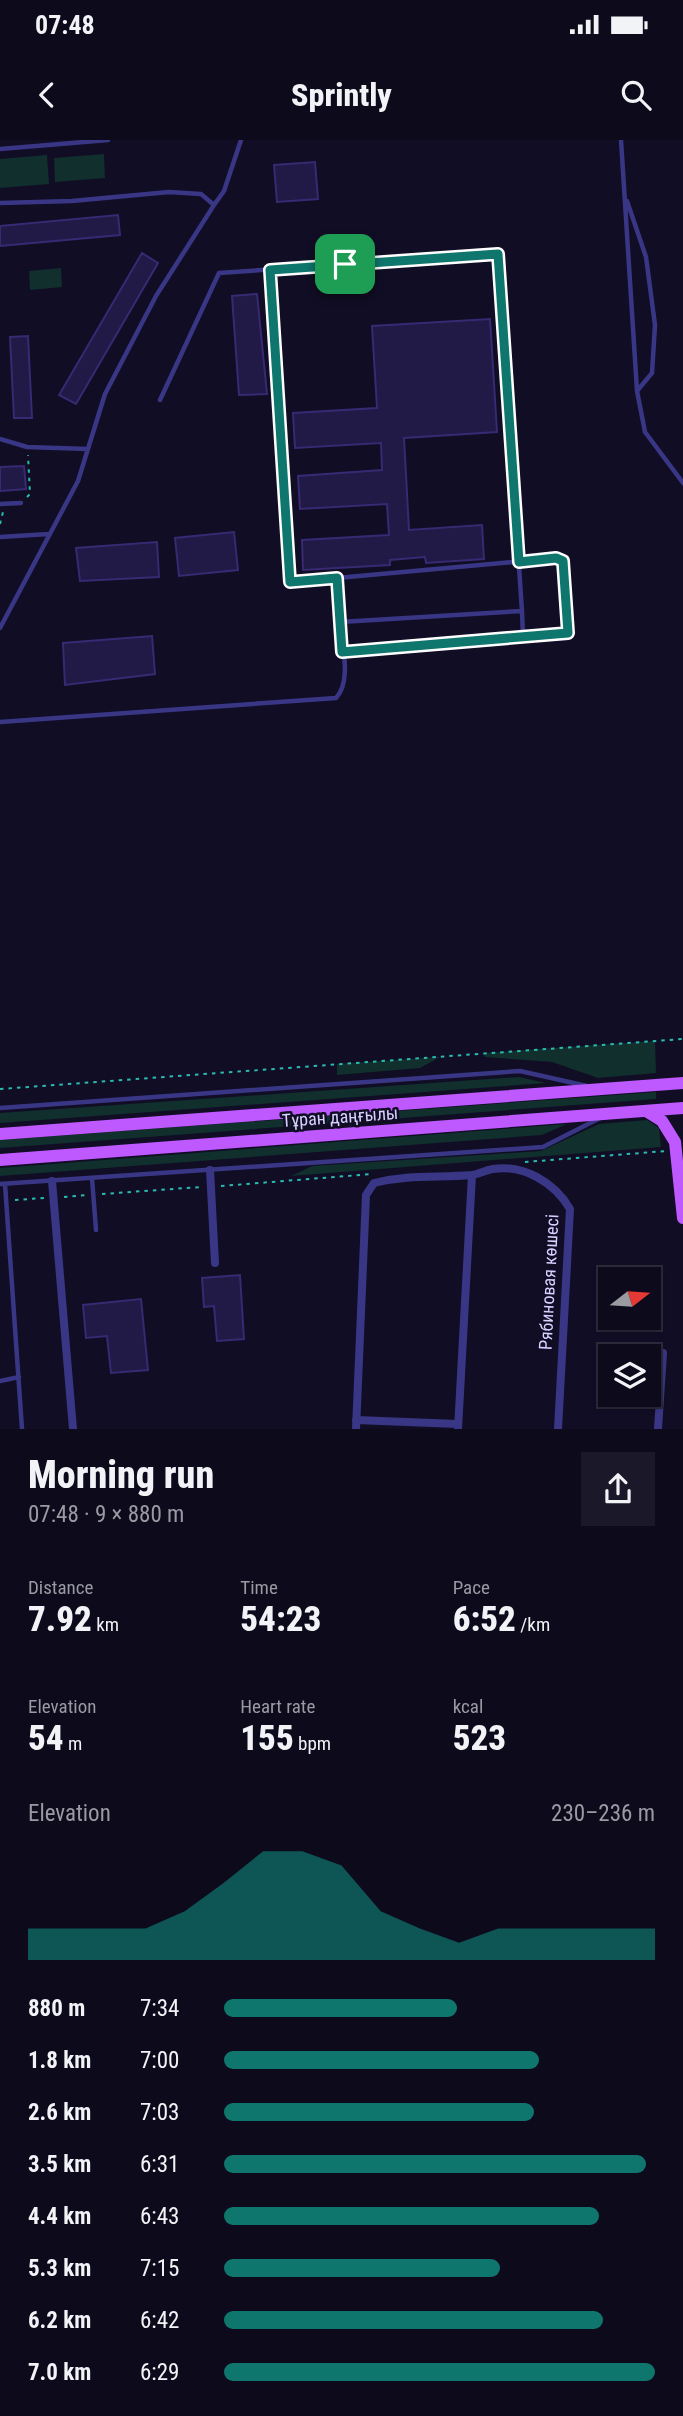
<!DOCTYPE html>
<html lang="en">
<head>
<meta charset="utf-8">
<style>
  body { margin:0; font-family:"Roboto Condensed",sans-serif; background:#1b1829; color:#f1f3f6; height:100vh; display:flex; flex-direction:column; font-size:26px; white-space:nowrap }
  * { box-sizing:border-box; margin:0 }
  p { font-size:23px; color:#9a9aa3 }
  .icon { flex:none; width:38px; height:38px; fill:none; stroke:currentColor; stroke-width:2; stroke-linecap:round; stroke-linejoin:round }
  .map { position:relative; height:1289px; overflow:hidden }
  .sheet { display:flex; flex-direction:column; background:#0d0a1c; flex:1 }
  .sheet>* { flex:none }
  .needle { width:46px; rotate:73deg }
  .fabs { position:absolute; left:598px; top:1127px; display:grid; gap:14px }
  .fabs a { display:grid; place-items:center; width:63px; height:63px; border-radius:0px; background:#0d0a1c; box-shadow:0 2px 5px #0004,0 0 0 2px #2d2b3b; font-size:35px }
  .pin { position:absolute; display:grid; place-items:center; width:60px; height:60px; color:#fff; margin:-30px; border-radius:14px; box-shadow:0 4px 10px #0006 }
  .round { display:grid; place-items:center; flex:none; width:74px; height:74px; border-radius:0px; background:#1b1829 }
  .head { display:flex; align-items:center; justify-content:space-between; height:119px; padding:0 28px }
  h1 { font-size:38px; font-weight:800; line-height:52px }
  .stats { display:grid; grid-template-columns:repeat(3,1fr); gap:10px; height:119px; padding:7px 28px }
  .stats div { display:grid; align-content:center }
  .stats b { font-size:35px; font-weight:800 }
  .stats small { font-size:19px; font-weight:400 }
  .stats p { font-size:19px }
  .chart { height:196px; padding:14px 28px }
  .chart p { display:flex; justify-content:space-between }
  .chart svg { width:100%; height:126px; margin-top:7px; fill:#0f766e; opacity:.7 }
  ul { padding:0 28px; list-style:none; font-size:23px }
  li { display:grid; grid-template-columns:112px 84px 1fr; align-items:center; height:52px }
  li i { height:18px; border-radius:9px; background:#0f766e }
  .status { display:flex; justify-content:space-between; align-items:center; height:49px; padding:0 35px; background:#0d0a1c; direction:ltr }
  .status svg { height:19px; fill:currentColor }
  header { display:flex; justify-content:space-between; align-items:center; height:91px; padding:0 28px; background:#0d0a1c; font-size:32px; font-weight:800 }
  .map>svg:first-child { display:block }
  .green { fill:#102f2d }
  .building { fill:#211946; stroke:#372a73; stroke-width:2 }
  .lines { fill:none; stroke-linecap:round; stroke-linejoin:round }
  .path { stroke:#2abaaf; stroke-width:2; stroke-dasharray:3.5 5; stroke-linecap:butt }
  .service { stroke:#393785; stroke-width:4.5 }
  .minor { stroke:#393785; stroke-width:8 }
  .primary { stroke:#be58ff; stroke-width:12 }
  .route-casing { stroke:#fff; stroke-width:14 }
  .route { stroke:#0f766e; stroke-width:9 }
  .labels { text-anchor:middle; stroke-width:5; stroke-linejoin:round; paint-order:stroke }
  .street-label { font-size:18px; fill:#d6d1ff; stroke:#110d25 }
</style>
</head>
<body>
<div class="status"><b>07:48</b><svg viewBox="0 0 49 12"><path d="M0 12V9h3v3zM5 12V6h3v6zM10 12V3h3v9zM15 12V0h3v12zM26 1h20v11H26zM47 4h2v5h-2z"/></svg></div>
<header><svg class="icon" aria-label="back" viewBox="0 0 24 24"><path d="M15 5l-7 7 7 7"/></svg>Sprintly<svg class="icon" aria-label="search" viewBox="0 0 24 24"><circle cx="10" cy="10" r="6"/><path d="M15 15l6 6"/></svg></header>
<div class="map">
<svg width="683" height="1289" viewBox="0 0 683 1289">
  <rect width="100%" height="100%" fill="#110d25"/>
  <path class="green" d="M104,14L105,38L55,42L54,18Z
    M47,15L49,44L0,48V19Z
    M61,128L62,147L30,150L29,131Z
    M655,901L656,933L598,938L552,922L485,917L484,913Z
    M440,917L420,928L337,935V924Z
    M519,937L546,943L0,983V973Z
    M656,952V959L0,1008V1000Z
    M647,980L659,988L661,1007L291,1036L312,1026L541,1011L599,984Z
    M567,984L542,995L0,1036V1028Z"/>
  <path class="building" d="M315,22L318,59L277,62L274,25Z
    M118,75L120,95L0,106V86Z
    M142,113L158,123L76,264L59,255Z
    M257,154L267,254L239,255L232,156Z
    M490,179L497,292L404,298L409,390L482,385L484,419L426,423L425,417L390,420V425L303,430L302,400L389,395L387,364L300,369L298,336L382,330L381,303L295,308L293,273L377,268L372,186Z
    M28,196L32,278H14L10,197Z
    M24,326L26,349L0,351V327Z
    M234,392L238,430L179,436L175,398Z
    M157,402L159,437L80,441L76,408Z
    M152,496L155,534L65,545L63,503Z
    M240,1135L244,1199L217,1201L214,1166L204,1167L202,1138Z
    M141,1159L148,1230L111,1233L107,1196L86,1198L83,1165Z"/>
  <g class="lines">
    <path class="path" d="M27,357L30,354L28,315
      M0,384L3,372
      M0,949L683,899
      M525,1022L666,1011
      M221,1046L372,1034
      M102,1054L201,1047
      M64,1057L86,1055
      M15,1060L44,1058"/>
    <path class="service" d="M621,0L637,251L645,292L683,343
      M0,9L108,0
      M627,61L646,117L655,185L652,233L637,251
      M0,63L72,61L169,52L201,54L214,65L224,51L241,0
      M269,130L291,442L337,438L340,482
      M0,299L27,307L88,309
      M0,364L21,363
      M0,397L49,394
      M337,438L557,418L563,421L568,493L523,497
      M0,488L78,341L105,254L156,156L214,65
      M342,512L523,497L522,471
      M0,582L336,558C352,541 342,505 340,482L522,471L498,114L219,133L160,260
      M0,968L520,931L587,946
      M92,1038L96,1090
      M0,1044L543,1007L600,978
      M5,1044L22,1289
      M0,1241L19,1237"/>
    <path class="minor" d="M210,1030L215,1123
      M52,1041L73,1289
      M356,1280L458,1284
      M356,1289L366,1055L374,1043C409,1034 438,1038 472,1035C479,1034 486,1030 493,1029C524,1024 555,1043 570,1069L558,1289
      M458,1289L472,1035
      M658,1289L663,1213"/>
    <path class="primary" d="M646,971L662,981L675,1002L683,1078
      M0,994L683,943
      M0,1020L683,968"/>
  </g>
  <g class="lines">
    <defs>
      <path id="route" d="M498,114L519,422L556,418L563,421L568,493L342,512L337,438L290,442L270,130Z"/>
    </defs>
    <use href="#route" class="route-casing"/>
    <use href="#route" class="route"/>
  </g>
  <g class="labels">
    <g class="street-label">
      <text transform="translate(340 977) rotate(-4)" y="6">Тұран даңғылы</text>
      <text transform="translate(549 1142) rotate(-87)" y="6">Рябиновая көшесі</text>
    </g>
  </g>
</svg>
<div class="fabs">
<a><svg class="needle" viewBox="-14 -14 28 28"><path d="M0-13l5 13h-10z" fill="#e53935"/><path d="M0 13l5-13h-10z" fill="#9a9aa3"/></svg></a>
<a><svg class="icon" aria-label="layers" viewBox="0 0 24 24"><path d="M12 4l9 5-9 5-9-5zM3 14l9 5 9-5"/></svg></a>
</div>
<div class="pin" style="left:345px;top:124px;background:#1e9e55"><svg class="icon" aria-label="arrive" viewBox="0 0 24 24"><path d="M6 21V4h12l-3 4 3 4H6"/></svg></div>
</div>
<section class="sheet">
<div class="head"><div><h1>Morning run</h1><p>07:48 · 9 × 880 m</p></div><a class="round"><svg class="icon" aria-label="share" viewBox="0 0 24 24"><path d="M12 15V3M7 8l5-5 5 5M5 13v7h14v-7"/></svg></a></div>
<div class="stats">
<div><p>Distance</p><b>7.92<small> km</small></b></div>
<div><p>Time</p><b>54:23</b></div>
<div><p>Pace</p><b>6:52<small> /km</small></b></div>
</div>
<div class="stats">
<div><p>Elevation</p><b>54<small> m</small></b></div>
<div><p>Heart rate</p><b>155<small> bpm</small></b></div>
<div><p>kcal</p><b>523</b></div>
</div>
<div class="chart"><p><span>Elevation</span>230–236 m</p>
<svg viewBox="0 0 160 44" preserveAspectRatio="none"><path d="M0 44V33L10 33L20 33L30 33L40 27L50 17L60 6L70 6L80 11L90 27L100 33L110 38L120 33L130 33L140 33L150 33L160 33V44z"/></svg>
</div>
<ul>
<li><b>880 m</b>7:34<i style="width:54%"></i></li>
<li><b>1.8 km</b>7:00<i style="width:73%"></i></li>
<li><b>2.6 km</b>7:03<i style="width:72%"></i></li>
<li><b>3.5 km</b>6:31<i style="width:98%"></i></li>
<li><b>4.4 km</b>6:43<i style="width:87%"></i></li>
<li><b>5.3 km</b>7:15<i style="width:64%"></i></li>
<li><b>6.2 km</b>6:42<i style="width:88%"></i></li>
<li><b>7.0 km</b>6:29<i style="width:100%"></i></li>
</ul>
</section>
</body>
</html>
